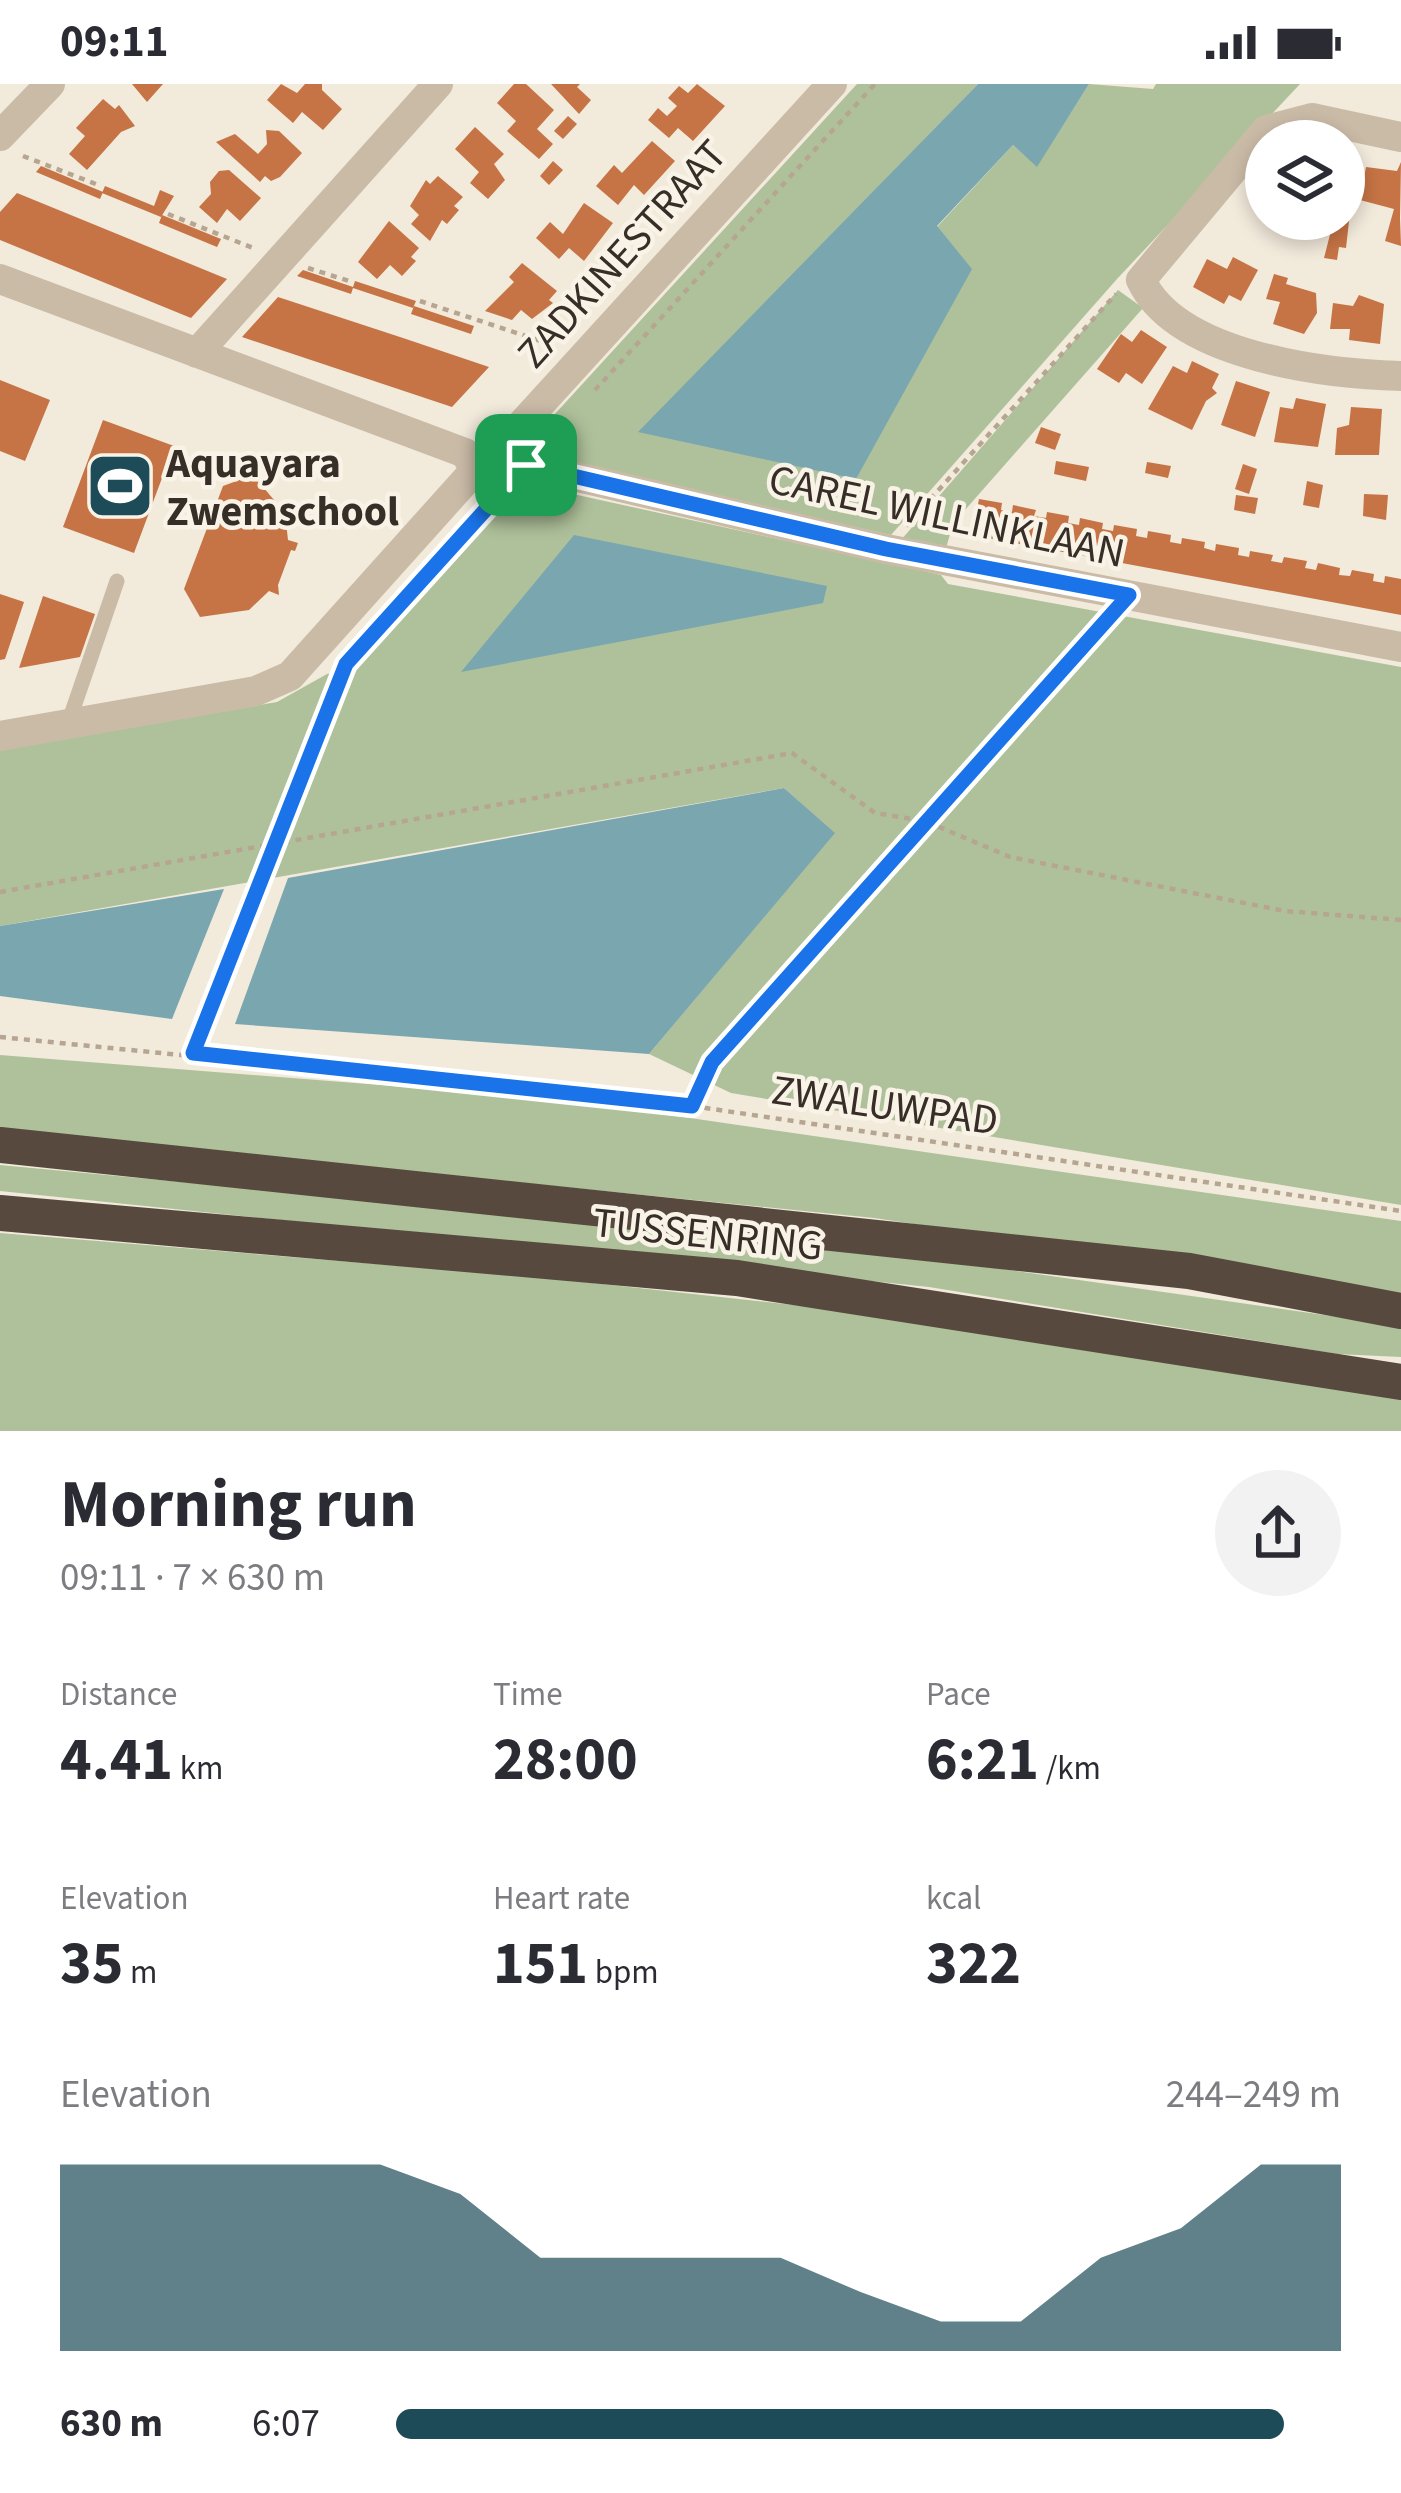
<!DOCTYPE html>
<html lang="en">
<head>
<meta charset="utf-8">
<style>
  body { margin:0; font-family:"Source Sans 3",sans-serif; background:#f2f2f3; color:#2b2b33; height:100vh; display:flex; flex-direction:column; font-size:45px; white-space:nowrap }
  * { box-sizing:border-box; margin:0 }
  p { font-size:39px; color:#7c7c81 }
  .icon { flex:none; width:66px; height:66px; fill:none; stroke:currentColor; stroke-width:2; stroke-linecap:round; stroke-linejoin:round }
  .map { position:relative; height:1347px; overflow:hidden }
  .drawer { display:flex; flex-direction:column; background:#fff; flex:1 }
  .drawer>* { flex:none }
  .buttons { position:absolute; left:1245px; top:36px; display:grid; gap:24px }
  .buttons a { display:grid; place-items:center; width:120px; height:120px; border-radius:50%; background:#fff; box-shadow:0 6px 18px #0003; font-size:60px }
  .pin { position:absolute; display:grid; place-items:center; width:102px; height:102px; color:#fff; margin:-51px; border-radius:24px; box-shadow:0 6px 18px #0006 }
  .round { display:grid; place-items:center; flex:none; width:126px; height:126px; border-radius:63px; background:#f2f2f3 }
  .head { display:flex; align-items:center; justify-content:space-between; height:204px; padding:0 60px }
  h1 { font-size:66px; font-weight:700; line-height:90px }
  .metrics { display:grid; grid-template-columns:repeat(3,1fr); gap:18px; height:204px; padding:12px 60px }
  .metrics div { display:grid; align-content:center }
  .metrics b { font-size:60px; font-weight:700 }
  .metrics small { font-size:33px; font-weight:400 }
  .metrics p { font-size:33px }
  .chart { height:336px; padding:24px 60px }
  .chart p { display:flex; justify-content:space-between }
  .chart svg { width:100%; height:216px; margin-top:12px; fill:#1d4c58; opacity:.7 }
  ul { padding:0 60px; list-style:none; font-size:39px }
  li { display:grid; grid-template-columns:192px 144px 1fr; align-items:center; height:90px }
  li i { height:30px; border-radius:15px; background:#1d4c58 }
  .status { display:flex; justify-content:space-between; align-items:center; height:84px; padding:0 60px; background:#fff; direction:ltr }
  .status svg { height:33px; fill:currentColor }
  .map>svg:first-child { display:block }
  .green { fill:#afc19b }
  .water { fill:#7aa6af }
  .building { fill:#c67445 }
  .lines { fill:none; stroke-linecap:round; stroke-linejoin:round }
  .path { stroke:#b6a591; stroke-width:4.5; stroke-dasharray:6 6; stroke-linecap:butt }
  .lane { stroke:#cabba7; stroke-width:15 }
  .street { stroke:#cabba7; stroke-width:30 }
  .highway { stroke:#57493e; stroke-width:36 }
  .route-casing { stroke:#fff; stroke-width:24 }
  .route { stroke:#1a73e8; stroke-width:15 }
  .labels { text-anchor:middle; stroke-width:9; stroke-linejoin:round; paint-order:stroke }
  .street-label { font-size:42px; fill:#362e27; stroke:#f9f3e7 }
  .poi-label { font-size:42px; font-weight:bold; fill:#362e27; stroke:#f9f3e7; text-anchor:start }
</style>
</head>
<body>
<div class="status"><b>09:11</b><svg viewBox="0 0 49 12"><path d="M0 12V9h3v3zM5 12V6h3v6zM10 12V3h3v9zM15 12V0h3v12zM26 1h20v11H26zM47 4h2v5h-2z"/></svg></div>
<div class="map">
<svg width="1401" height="1347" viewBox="0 0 1401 1347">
  <rect width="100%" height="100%" fill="#f2eadb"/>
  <path class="green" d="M857,0H978L640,348L937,143L1013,61L1037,82L1089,0L1153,5L1156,0H1300L1117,195L891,451L545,374L530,360L543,343Z
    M1118,206L1143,224L972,418L953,440L946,464L901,456Z
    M523,399L941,491L948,500L1401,583V1121L731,1009L649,970L834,749L784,704L0,842V666L277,618L327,590L352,585Z
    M0,971L559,1015L1401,1137V1213L874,1134L0,1047Z
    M0,1081L799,1156L1401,1242V1273L1337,1270L929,1203L0,1107Z
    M0,1149L547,1194L812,1223L1401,1313V1347H0Z"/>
  <path class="water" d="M978,0H1089L1037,83L1013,61L937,142L972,185L856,395L638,348Z
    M574,451L827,502L823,519L461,588Z
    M784,704L835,749L649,970L235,940L288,794Z
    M224,805L172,935L0,912V842Z"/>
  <path class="building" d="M132,0H163L147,18Z
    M281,0L297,9L305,0H322V6L342,25L323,46L302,28L293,39L267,16Z
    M514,0H526L554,26L537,45L553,60L539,75L507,47L516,37L497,19Z
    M551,0H580L577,3L591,16L579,30Z
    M697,0L725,22L693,57L678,44L669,54L648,36L658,24L667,32L677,22L668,14L679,2L688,9Z
    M103,15L115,25L119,21L135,42L121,48L87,86L69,70L85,52L76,44Z
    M568,32L577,40L563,55L554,47Z
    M475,43L504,70L494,80L505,96L488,115L470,99L479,88L455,65Z
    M266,46L279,47L302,69L280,93L271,97L265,92L260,98L216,58L235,50L258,70L267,60Z
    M652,57L675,77L644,111L634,101L618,121L596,102L614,81L622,89Z
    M553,77L563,86L549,101L540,92Z
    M1401,78L1400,134L1401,162L1385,157L1394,125L1360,116L1366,83L1397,87Z
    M41,82L103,108L100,115L36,88Z
    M229,86L261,114L240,137L227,125L217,139L199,123L211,110L210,98L219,87Z
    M438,92L463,113L454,122L459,126L447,140L442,136L430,157L411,140L419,131L410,122L426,96L430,100Z
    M105,102L154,122L160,106L174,112L161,133L102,109Z
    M17,109L149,163L227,195L191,234L0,156V128Z
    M584,119L613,139L584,177L569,164L559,175L536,154L550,138L563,150Z
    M1344,119L1351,120L1346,164L1339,163L1337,176L1324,174L1334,135H1344Z
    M162,131L221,155L217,163L159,139Z
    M389,137L419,164L411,173L416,177L402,192L390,181L377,195L358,178Z
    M1233,173L1258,186L1241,217L1229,211L1224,220L1193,203L1207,175L1227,185Z
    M522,179L557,207L549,216L553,219L532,235L521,226L512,236L485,227L514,198L509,193Z
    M303,186L353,203L355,197L416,217L413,224L353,204L351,210L297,192Z
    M1274,190L1288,194L1286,200L1316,209L1317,229L1304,250L1273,240L1280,218L1266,215Z
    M1359,211L1384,220L1380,260L1349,256L1350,245H1330L1333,219L1353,222Z
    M278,213L403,254L489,283L452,323L242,253Z
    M414,222L474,242L471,250L411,230Z
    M1141,246L1167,263L1142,300L1126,289L1119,299L1097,285L1121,250L1132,258Z
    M1192,277L1219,290L1212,304L1217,309L1206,317L1192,346L1148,325L1173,282L1187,289Z
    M0,296L50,316L25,377L0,367Z
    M1236,297L1270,308L1255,353L1221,341Z
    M1296,314L1326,320L1318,363L1274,358L1280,323L1293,325Z
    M1351,323L1382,325L1379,371H1335L1337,344L1349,341Z
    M103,336L174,362L134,469L63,443Z
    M1041,343L1061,350L1055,366L1035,359Z
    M1056,377L1089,383L1086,397L1054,390Z
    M1147,378L1171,382L1168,394L1145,389Z
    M1243,380L1257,385L1249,410L1235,405Z
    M253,391L285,429L288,456L298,459L295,467L291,466L278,501L279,511L269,507L249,526L200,533L184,505L223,402Z
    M1307,397L1323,401L1319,424L1303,421Z
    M1364,410L1388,411L1386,436L1363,432Z
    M1236,411L1258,414L1255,430L1234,426Z
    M979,415L1002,419L1001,426L1012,428L1013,421L1036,426L1034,432L1046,434L1047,428L1069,432L1068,439L1079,441L1080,434L1103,439L1102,445L1113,447L1114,441L1137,445L1136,452L1147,454L1148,447L1171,451L1170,458L1181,460L1182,454L1205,458L1204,464L1215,467L1216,460L1239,464L1238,471L1249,473L1250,467L1273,471L1271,477L1282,479L1284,473L1307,477L1305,484L1316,486L1318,479L1340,484L1339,491L1350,492L1352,486L1374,490L1373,497L1384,499L1385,492L1401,495V531L972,451Z
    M0,510L24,518L5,575L0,576Z
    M43,512L95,530L80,573L19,584Z"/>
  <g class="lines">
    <path class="path" d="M23,72L101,102
      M168,130L253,164
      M308,184L349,197
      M420,217L556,262
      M595,306L875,0
      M906,442L1116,210
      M0,808L792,669L875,729L925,737L1010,773L1285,827L1401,836
      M0,953L692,1022L1401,1127
      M193,969L347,580L507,403
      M693,1020L712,978L1105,537"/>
    <path class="lane" d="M68,640L117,497"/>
    <path class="street" d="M832,0L521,341L512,360L514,374L526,381L886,465L1401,563
      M0,52L50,0
      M1401,53L1312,34L1266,46L1141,196C1177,273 1327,290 1401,292
      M0,195L465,369L475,386L290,592L256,607L0,652
      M197,269L438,0"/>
    <path class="highway" d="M0,1061L1189,1187L1401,1227
      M0,1129L737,1194L1401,1298"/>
  </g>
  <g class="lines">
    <defs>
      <path id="route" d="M526,381L886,465L1129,511L712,978L692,1022L193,969L346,580Z"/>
    </defs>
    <use href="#route" class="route-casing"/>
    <use href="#route" class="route"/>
  </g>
  <defs>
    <symbol id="stadium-square" viewBox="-11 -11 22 22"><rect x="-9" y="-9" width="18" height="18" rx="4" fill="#1d4c58" stroke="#f9f3e7"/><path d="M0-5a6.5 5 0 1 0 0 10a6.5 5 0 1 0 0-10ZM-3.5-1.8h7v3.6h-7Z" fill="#fff"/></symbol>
  </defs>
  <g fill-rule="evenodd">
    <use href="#stadium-square" x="82" y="364" width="76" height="76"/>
  </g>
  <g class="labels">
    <g class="street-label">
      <text transform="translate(621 169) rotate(-48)" y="15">ZADKINESTRAAT</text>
      <text transform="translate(947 431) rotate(12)" y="15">CAREL WILLINKLAAN</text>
      <text transform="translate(885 1020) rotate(8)" y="15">ZWALUWPAD</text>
      <text transform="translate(708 1149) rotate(6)" y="15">TUSSENRING</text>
    </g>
    <g class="poi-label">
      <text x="166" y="393">Aquayara<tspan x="166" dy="48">Zwemschool</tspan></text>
    </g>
  </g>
</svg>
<div class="buttons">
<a><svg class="icon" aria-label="layers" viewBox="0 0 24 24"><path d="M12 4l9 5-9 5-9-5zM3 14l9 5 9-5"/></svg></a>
</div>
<div class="pin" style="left:526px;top:381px;background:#1e9e55"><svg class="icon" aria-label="arrive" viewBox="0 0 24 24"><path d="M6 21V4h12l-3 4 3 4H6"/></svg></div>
</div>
<section class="drawer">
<div class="head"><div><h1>Morning run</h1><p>09:11 · 7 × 630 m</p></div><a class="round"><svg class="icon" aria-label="share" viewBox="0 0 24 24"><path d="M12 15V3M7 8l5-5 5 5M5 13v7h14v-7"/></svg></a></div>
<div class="metrics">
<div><p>Distance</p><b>4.41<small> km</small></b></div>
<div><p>Time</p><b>28:00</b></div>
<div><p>Pace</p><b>6:21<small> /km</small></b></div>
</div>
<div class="metrics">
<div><p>Elevation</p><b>35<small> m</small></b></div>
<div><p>Heart rate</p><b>151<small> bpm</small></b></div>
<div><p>kcal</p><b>322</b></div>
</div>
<div class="chart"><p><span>Elevation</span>244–249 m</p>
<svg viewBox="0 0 160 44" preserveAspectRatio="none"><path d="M0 44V6L10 6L20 6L30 6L40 6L50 12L60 25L70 25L80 25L90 25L100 32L110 38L120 38L130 25L140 19L150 6L160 6V44z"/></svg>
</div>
<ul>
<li><b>630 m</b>6:07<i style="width:94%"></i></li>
</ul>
</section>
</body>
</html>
